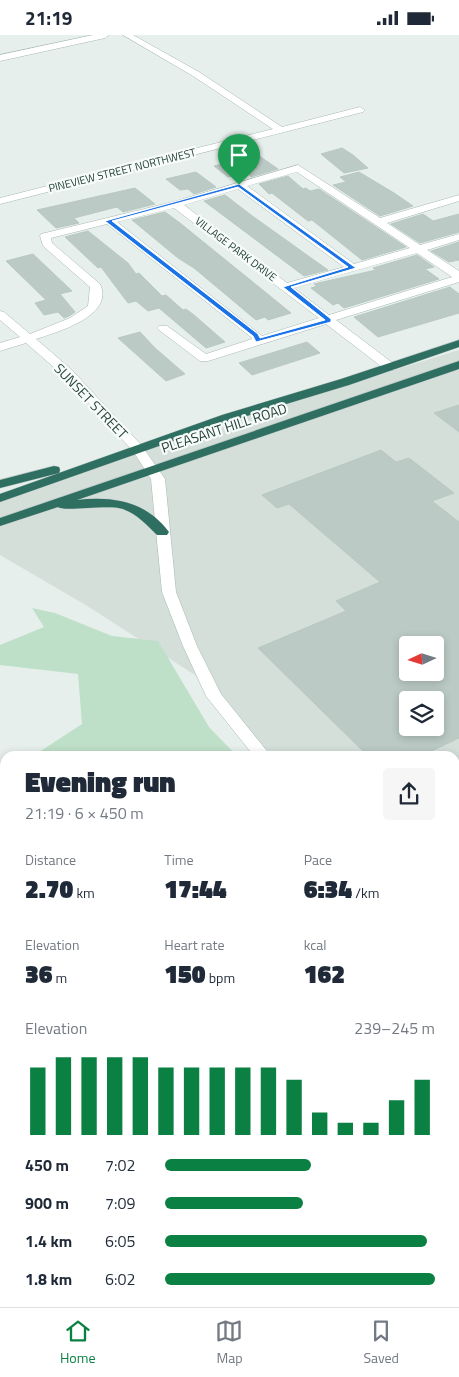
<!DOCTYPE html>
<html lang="en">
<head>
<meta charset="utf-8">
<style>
  body { margin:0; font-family:"Titillium Web",sans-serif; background:#f6f6f7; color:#1f2937; height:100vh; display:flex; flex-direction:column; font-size:19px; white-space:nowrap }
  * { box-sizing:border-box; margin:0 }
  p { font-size:16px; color:#747a83 }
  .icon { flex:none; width:28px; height:28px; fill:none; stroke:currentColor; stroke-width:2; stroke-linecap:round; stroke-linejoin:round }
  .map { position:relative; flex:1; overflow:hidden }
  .side { position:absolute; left:0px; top:716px; width:460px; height:556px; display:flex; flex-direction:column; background:#fff; border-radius:15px 15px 0 0; box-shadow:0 2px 8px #0003 }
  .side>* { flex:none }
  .needle { width:32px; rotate:266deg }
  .tools { position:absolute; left:399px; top:601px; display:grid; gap:10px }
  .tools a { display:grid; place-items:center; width:45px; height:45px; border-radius:5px; background:#fff; box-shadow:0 2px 8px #0003; font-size:25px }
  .pin { position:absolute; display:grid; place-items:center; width:42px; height:42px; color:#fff; margin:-51px -21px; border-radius:50% 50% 50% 0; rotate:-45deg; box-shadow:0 0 5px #0007 }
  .pin .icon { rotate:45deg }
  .round { display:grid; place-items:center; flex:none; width:52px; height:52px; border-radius:5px; background:#f6f6f7 }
  .headline { display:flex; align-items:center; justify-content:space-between; height:85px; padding:0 25px }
  h1 { font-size:28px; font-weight:800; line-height:38px }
  .stats { display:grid; grid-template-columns:repeat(3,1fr); gap:8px; height:85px; padding:5px 25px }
  .stats div { display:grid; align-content:center }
  .stats b { font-size:25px; font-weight:800 }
  .stats small { font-size:14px; font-weight:400 }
  .stats p { font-size:14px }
  .chart { height:140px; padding:10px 25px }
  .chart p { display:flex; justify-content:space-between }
  .chart svg { width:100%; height:90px; margin-top:5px; stroke:#0b8043; stroke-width:6 }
  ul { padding:0 25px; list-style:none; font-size:16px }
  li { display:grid; grid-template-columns:80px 60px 1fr; align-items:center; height:38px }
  li i { height:12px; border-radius:6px; background:#0b8043 }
  .status { display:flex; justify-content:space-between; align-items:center; height:35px; padding:0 25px; background:#fff; direction:ltr }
  .status svg { height:14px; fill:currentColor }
  .tab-bar { display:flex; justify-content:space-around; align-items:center; height:70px; border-top:1px solid #e0e1e3; background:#fff; font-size:14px; color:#747a83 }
  .tab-bar a { display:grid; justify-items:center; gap:2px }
  .tab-bar .selected { color:#0b8043 }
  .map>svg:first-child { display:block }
  .built { fill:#d4dfda; fill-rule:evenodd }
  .green { fill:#bfe0c8 }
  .building { fill:#bbcac4; stroke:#b8c9c2; fill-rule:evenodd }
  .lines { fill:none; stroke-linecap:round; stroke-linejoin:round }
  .minor-casing { stroke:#a8b8b2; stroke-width:1 }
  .highway-casing { stroke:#c2cac8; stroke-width:1 }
  .minor { fill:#fff; fill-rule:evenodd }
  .highway { fill:#2f6f62; fill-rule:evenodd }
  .route { fill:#1a73e8; stroke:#fff; fill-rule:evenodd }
  .labels { text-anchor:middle; stroke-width:4.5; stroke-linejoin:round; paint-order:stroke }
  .far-street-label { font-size:11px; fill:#24423a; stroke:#f7fbf9 }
  .street-label { font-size:14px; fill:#24423a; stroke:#f7fbf9 }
</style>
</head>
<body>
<div class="status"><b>21:19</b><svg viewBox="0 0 49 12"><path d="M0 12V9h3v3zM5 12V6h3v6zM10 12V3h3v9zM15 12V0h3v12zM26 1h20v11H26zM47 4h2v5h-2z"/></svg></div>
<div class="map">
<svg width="459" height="1272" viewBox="0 0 459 1272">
  <rect width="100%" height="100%" fill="#e6efeb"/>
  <path class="built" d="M459,315V948L455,943V721H262L195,640L84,569L0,520V458ZM408,610H435V638H408ZM408,665H435V692H408Z
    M459,1154V1272H309L315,1268H455V1157Z"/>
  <path class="green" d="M32,573L55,578L112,601L158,606L209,692L237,721H33L82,689L78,639L0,630V610L44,592Z
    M5,740V852L0,849V743Z
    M455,955L459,960V1199L455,1196Z
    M0,1186L5,1191V1268H93L98,1272H0Z
    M228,1268H337L342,1272H233Z"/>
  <path class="building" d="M342,113L353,120L368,133L344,138L321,119Z
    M255,118L278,134L251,142L247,138L228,142L214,131L237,125L234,123Z
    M196,137L216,152L194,159L188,154L180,155L166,144Z
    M359,137L394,158L413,171L380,181L333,150L346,147L340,142Z
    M288,141L303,154L306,153L310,156L319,154L406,212L362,225L312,185L308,186L272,158L269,159L259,149Z
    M135,153L155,169L123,177L117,172L74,183L79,188L56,193L37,175Z
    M225,160L251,180L328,235L304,241L204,166Z
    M165,177L180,188L291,278L268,285L265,282L256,285L194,233L178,223L132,185Z
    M423,179L433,186L459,179V197L420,208L391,189Z
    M88,196L128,228L136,239L139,238L162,261L166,260L183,275L186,274L194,280L225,307L206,313L159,273L148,276L136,266L128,268L101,232L98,233L65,202Z
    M459,207V225L449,227L431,216Z
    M33,219L72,256L60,259L75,277L69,281L64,283L58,277L44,280L35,268L46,265L6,226Z
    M417,220L434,232L425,234L439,244L344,273L338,268L333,270L311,253L317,251L314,249L376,235L373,233Z
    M450,252L459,259V278L378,302L354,282Z
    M140,297L155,313L185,339L166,346L118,303Z
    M307,307L320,318L252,340L239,328Z
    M459,370V397L434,378Z
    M381,415L396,427L409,423L454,458L432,466L459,487V703L421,721H368L258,613L346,576L336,566L380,547L289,469L277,473L262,460ZM408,610H435V638H408ZM408,665H435V692H408Z"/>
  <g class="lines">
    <defs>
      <path id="minor" d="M93,0H109L105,3L0,26V20Z
        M123,0H133L199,37L282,92L360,72L365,75L363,77L0,169V163L273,94L193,41Z
        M298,130L380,183L459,160V166L387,188L420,210L459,199V205L427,215L459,236V247L336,285L394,329L396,332L394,335H386L326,289L208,326H200L159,295L157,293L159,291H167L206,319L252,304L251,302L107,189L51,203L52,208L100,249C115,281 57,297 36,304L72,335L142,411L165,444L176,557L197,611L221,659L271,721H254L206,661L183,611L162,557L151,444L133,416L64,341L26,308L0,316V308L20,302L0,285V276L4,277L30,299L70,283L88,271L90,252L43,211L40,201L41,199L173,167ZM297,137L410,213L354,229L247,151ZM238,154L344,232L287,248L184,170ZM174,173L319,283L262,301L117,187ZM417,218L452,242L329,280L294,253Z
        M455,918L459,919V936L455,935Z"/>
      <path id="highway" d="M459,305V312L349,350L230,386L0,467V459L222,380L341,344Z
        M459,326V334L77,465C112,461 146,466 169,497L167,500H157C147,490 137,479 123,474C108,469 64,477 58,472L0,491V483Z
        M54,431L59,432L60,435L59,438L0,453V445Z"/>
    </defs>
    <use href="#minor" class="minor-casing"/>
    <use href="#highway" class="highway-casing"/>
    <use href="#minor" class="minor"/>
    <use href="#highway" class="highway"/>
  </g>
  <path class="route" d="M239,149L356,233L291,252L331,284V287L256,307L253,301L105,186ZM238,152L348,232L283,252L325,285L260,303L258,299L112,186Z"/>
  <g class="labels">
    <g class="far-street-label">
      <text transform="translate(122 135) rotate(-14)" y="4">PINEVIEW STREET NORTHWEST</text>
      <text transform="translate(236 214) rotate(37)" y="4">VILLAGE PARK DRIVE</text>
    </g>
    <g class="street-label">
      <text transform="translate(91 366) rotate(46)" y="5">SUNSET STREET</text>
      <text transform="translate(224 393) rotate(-18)" y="5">PLEASANT HILL ROAD</text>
    </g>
  </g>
</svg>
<div class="tools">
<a><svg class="needle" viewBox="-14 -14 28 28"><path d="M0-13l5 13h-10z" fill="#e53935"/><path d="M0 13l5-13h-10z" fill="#747a83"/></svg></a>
<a><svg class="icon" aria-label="layers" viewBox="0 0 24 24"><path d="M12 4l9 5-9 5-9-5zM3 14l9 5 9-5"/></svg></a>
</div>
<div class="pin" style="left:239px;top:150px;background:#1e9e55"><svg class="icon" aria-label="arrive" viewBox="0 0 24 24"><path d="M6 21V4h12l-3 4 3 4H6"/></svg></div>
<section class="side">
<div class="headline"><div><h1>Evening run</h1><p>21:19 · 6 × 450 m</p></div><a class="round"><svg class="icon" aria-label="share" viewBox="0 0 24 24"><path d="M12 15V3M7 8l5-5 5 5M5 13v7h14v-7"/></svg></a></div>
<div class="stats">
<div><p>Distance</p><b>2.70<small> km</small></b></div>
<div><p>Time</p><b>17:44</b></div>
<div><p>Pace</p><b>6:34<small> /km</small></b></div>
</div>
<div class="stats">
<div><p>Elevation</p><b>36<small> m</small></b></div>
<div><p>Heart rate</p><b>150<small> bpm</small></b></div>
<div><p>kcal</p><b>162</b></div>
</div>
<div class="chart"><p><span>Elevation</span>239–245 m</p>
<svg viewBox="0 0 160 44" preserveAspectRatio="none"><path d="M5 44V11M15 44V6M25 44V6M35 44V6M45 44V6M55 44V11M65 44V11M75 44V11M85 44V11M95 44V11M105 44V17M115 44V33M125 44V38M135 44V38M145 44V27M155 44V17"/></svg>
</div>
<ul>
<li><b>450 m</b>7:02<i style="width:54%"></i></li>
<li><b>900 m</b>7:09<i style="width:51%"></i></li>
<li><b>1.4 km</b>6:05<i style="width:97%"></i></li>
<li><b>1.8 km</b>6:02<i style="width:100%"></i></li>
</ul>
</section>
</div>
<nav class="tab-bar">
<a class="selected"><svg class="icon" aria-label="home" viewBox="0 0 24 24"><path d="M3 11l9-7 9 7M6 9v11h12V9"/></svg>Home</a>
<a><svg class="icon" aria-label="map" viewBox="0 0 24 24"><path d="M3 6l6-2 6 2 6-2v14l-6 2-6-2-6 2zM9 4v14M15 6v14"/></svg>Map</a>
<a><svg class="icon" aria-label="saved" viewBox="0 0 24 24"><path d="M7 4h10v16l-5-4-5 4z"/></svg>Saved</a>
</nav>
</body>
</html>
